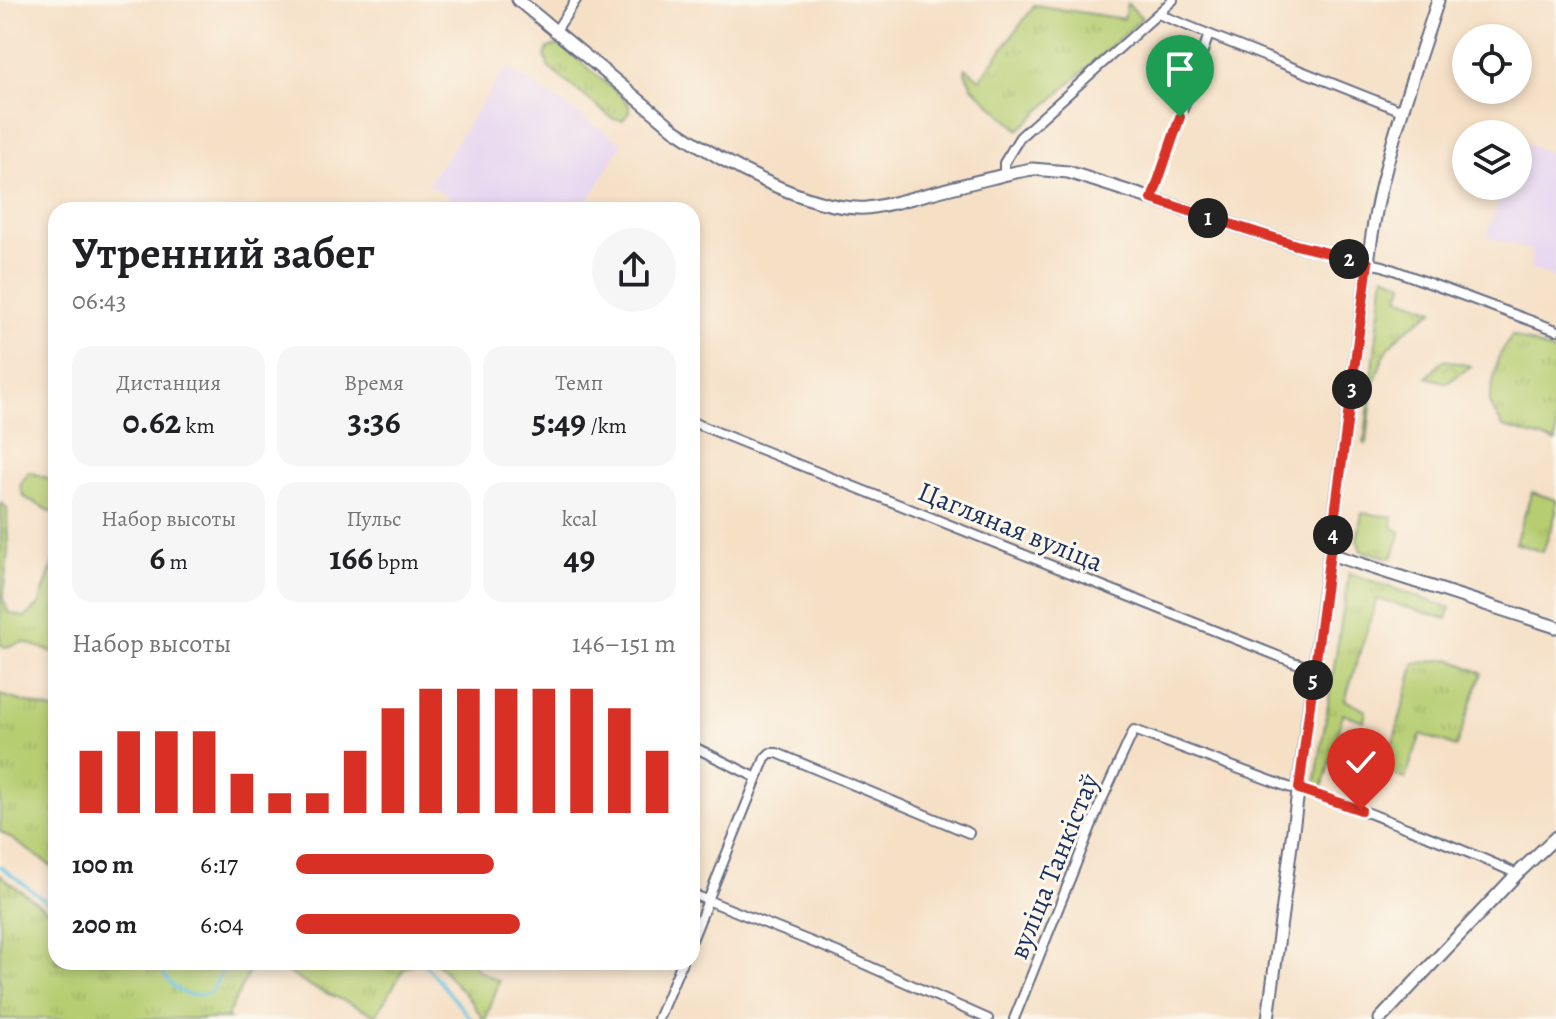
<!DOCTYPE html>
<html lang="ru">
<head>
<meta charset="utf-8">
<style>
  body { margin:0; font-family:Alegreya,serif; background:#f6f6f6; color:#202124; height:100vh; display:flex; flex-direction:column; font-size:30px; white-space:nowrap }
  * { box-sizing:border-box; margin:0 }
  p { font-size:26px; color:#757577 }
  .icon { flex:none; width:44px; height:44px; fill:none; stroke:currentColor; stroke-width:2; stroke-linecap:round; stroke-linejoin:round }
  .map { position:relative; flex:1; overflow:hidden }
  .drawer { position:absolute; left:48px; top:202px; width:652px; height:768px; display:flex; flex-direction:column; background:#fff; border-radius:24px; box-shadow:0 4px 12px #0003 }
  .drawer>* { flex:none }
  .tools { position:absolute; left:1452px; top:24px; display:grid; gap:16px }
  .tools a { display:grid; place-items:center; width:80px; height:80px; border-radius:50%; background:#fff; box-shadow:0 4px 12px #0003; font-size:40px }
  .pin { position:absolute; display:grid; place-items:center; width:68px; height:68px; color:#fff; margin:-82px -34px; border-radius:50% 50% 50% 0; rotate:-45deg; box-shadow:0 0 8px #0007 }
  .pin .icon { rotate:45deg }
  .km { position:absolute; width:40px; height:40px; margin:-20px; border-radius:50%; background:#222; color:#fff; font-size:22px; line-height:40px; text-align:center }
  .round { display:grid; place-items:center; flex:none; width:84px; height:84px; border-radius:42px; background:#f6f6f6 }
  .overview { display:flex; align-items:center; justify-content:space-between; height:136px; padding:0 24px }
  h1 { font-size:44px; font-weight:600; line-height:60px }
  .stats { display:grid; grid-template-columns:repeat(3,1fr); gap:12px; height:136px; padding:8px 24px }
  .stats div { display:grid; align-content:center; border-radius:20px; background:#f6f6f6; text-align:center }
  .stats b { font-size:34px; font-weight:600 }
  .stats small { font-size:22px; font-weight:400 }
  .stats p { font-size:22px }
  .chart { height:224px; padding:16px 24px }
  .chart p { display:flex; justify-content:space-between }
  .chart svg { width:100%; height:144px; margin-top:8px; stroke:#d93025; stroke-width:6 }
  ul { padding:0 24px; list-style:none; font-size:26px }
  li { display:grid; grid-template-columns:128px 96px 1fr; align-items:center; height:60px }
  li i { height:20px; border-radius:10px; background:#d93025 }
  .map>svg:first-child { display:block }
  .built { fill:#e5d3f1 }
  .grass { fill:url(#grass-tufts); stroke:#687e68; stroke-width:2 }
  .park { fill:url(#park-crowns); stroke:#687e68; stroke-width:2 }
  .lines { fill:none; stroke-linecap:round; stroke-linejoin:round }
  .stream { stroke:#65c3e4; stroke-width:3 }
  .street-casing { stroke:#676d82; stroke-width:12 }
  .secondary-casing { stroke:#676d82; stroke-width:15 }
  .street { stroke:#fff; stroke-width:8 }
  .secondary { stroke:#fff; stroke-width:11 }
  .route-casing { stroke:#fff; stroke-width:16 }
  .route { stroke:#d93025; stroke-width:10 }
  .labels { text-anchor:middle; stroke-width:6; stroke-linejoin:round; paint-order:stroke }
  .street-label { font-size:28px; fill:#1b2f5e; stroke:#fbf7ec }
</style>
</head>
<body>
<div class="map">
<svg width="1556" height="1019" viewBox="0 0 1556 1019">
  <defs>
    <pattern id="grass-tufts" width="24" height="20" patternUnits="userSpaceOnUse" patternTransform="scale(2)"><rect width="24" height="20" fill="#b6cd71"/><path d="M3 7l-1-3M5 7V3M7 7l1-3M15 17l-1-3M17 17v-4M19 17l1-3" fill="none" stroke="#9cb064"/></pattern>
    <pattern id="park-crowns" width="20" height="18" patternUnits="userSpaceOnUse" patternTransform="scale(2)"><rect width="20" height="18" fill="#b6cd71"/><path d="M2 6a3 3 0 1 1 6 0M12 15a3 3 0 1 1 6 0" fill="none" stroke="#9cb064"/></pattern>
  </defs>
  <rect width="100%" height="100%" fill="#fbf7ec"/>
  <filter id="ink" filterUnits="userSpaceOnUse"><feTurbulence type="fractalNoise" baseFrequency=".0125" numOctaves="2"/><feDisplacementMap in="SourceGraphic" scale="16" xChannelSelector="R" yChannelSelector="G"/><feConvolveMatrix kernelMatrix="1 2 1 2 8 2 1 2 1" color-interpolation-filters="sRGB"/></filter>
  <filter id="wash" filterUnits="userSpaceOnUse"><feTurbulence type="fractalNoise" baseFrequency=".006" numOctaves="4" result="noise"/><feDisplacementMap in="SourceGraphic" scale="32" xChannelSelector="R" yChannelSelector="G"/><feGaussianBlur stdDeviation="1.8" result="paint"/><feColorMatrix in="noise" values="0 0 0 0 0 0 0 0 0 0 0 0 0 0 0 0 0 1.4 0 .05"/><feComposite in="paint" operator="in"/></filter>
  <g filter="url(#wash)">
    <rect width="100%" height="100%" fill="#f5dfc5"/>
    <path class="built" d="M507,67L622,143L583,210H468L428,183Z
      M1519,141L1556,155V279L1530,268L1532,251L1486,236L1504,186H1518Z"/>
    <path class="grass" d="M1127,3L1142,18L1019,130L973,88L965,73L966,68L980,79L1035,5L1124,19Z
      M557,45L566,49L621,96L629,104V112L623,120L613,119L549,68L545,56L548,48Z
      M1384,275L1404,283L1399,297L1434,310C1422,319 1409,327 1398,337C1372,361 1371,410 1367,443L1364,444Z
      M1512,335L1556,353V442L1503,427L1489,403L1498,358Z
      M29,472L56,481V514L24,497L20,485Z
      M1532,492L1556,500V513L1543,552L1515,543Z
      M1,503L7,508L8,551L3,599L9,613L25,617L39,605L56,554V653L24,642L5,647L0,644Z
      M1362,513L1393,517L1392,527L1401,532L1392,558L1361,551L1357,540Z
      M1349,573L1450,608L1447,619L1377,599L1345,700L1366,711L1364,721L1343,714L1322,789L1315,786Z
      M1450,659L1482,673L1456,747L1421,734L1405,779L1385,772L1415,663Z
      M0,695L56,711V873L50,865L0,831Z
      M0,875L56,917V962H254L227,1016L230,1019H0Z
      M271,962H416L404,969L376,1015L308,985Z
      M436,962H471L479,971L499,981L486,1019H483L472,1002Z"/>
    <path class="park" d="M1444,360L1471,366L1447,383L1427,377Z"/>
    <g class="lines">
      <path class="stream" d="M0,866L56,909
        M156,962C172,987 178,1000 210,993L228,962
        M423,962L471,1019"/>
    </g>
  </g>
  <g filter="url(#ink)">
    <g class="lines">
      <defs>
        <path id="street" d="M1158,14L1402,111
          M555,32L576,0
          M1004,175V163L1020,137L1173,0
          M1152,199L1209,34
          M1368,263L1383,266L1556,330
          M692,422L1293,662L1314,668
          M692,746L757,778L692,940
          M757,778L765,758L770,753H777L969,833
          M692,894L837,952L988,1019
          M658,1019L682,962
          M1014,1019L1100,804L1134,730L1288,787C1322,794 1356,808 1389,821C1432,838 1475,854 1517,874"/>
        <path id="secondary" d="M518,0L674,129C721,161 808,211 866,208C888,206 911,198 932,193C960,185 988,179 1016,172L1032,169L1068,172L1296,245L1368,263
          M1330,554L1556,627
          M1268,1019L1368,263C1372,232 1377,201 1385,172C1399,114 1420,57 1438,0
          M1380,1019L1517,874L1556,837"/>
      </defs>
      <use href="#street" class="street-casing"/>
      <use href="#secondary" class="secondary-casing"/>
      <use href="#street" class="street"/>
      <use href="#secondary" class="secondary"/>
    </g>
  </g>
  <g class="lines" filter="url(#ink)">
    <defs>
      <path id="route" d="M1180,117L1152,199L1296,245L1368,263L1299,789L1361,810"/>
    </defs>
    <use href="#route" class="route-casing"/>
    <use href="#route" class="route"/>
  </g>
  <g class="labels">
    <g class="street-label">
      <text transform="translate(1011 526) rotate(22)" y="10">Цагляная вуліца</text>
      <text transform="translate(1053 866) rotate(-68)" y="10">вуліца Танкістаў</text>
    </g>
  </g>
</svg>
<div class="tools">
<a><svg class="icon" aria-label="locate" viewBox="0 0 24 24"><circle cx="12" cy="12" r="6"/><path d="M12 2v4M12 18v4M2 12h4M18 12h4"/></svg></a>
<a><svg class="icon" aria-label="layers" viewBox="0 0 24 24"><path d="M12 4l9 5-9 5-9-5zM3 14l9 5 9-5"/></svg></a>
</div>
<div class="pin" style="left:1180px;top:117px;background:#1e9e55"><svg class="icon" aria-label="arrive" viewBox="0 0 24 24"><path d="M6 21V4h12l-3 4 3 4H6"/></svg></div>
<div class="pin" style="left:1361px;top:810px;background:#d93025"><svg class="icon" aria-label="check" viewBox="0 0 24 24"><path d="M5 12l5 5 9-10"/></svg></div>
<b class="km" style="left:1208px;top:218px">1</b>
<b class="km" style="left:1349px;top:259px">2</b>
<b class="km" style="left:1352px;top:389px">3</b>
<b class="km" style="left:1333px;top:535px">4</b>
<b class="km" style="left:1313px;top:680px">5</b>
<section class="drawer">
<div class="overview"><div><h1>Утренний забег</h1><p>06:43</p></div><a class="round"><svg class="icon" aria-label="share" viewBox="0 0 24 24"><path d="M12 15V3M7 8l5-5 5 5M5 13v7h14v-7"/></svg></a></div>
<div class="stats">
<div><p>Дистанция</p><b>0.62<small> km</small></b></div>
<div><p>Время</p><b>3:36</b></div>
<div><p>Темп</p><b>5:49<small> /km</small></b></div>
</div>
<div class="stats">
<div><p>Набор высоты</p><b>6<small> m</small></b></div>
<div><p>Пульс</p><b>166<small> bpm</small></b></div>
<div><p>kcal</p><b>49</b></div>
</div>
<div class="chart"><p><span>Набор высоты</span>146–151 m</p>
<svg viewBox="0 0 160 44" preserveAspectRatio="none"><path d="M5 44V25M15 44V19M25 44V19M35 44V19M45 44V32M55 44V38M65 44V38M75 44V25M85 44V12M95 44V6M105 44V6M115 44V6M125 44V6M135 44V6M145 44V12M155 44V25"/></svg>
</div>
<ul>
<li><b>100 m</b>6:17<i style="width:52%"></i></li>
<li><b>200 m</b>6:04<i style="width:59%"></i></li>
</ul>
</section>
</div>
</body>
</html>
